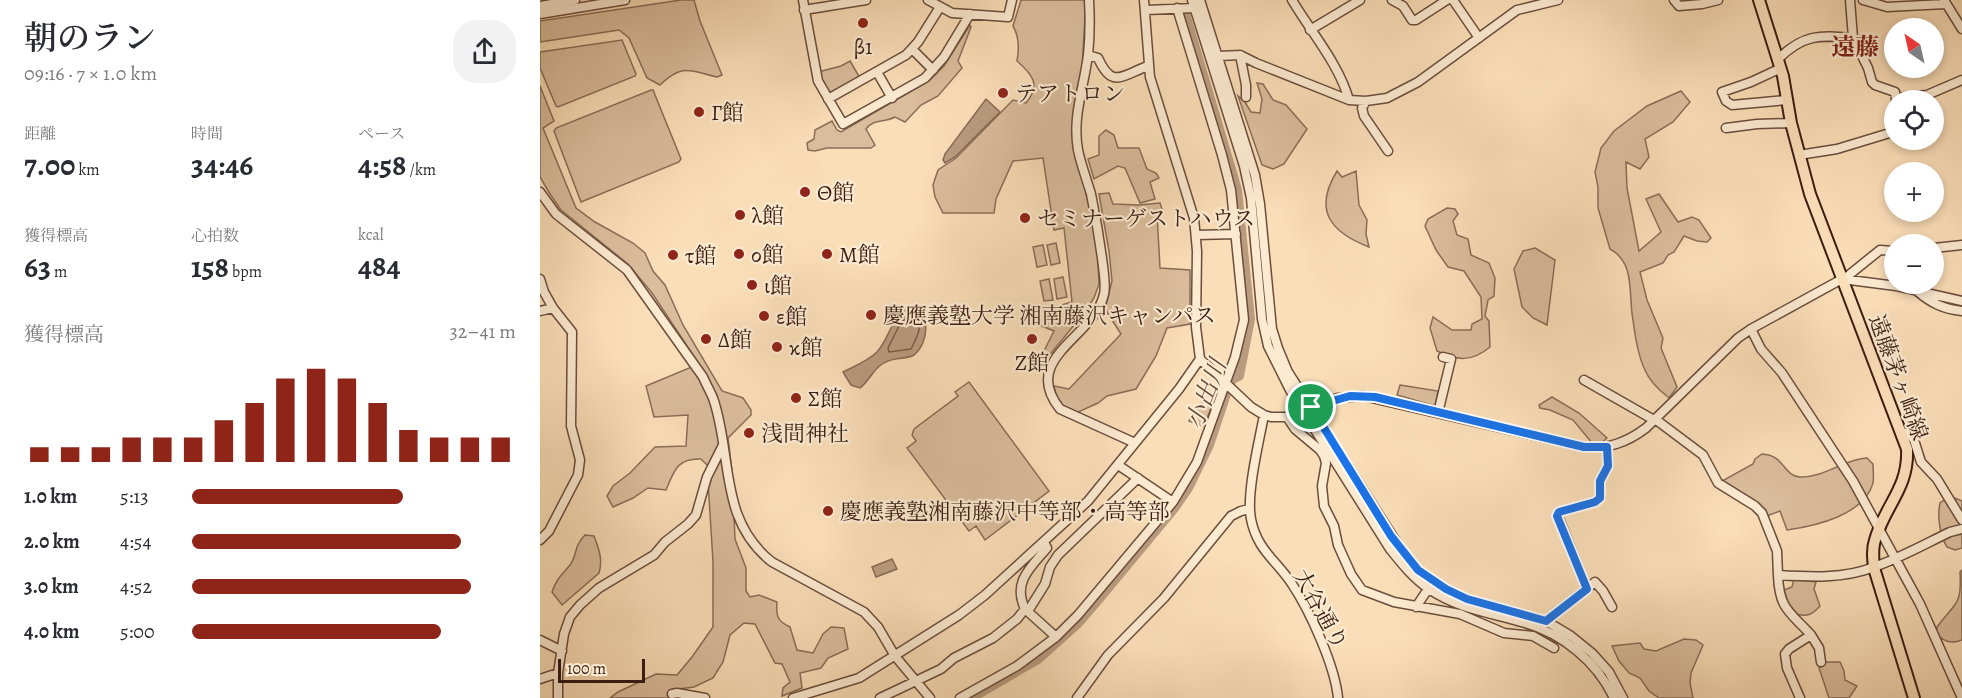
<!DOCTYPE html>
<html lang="ja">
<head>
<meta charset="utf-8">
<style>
  body { margin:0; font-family:Alegreya,"Noto Serif JP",serif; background:#f2f2f3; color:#2b2b33; height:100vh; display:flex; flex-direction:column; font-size:22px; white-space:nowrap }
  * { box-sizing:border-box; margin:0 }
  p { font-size:20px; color:#7c7c81 }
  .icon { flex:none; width:33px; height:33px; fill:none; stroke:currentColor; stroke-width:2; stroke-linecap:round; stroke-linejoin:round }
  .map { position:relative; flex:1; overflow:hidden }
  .sheet { display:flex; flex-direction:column; background:#fff; width:540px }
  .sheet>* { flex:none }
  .needle { width:39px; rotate:326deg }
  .fabs { position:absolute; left:1344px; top:18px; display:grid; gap:12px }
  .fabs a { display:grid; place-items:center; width:60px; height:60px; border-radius:50%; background:#fff; box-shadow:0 3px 9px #0003; font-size:30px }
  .scale { position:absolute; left:18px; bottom:15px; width:87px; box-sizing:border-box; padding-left:6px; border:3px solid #3b1d12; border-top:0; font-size:16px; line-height:21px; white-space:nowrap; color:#3b1d12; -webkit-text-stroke:4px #fcead1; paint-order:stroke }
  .pin { position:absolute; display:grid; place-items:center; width:51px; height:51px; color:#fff; margin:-26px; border:3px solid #fff; border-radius:50%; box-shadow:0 2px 6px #0007 }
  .round { display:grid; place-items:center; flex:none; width:63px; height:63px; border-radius:24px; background:#f2f2f3 }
  .head { display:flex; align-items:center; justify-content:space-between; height:102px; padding:0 24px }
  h1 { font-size:33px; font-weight:600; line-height:45px }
  .figures { display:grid; grid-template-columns:repeat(3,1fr); gap:9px; height:102px; padding:6px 24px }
  .figures div { display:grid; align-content:center }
  .figures b { font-size:30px; font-weight:600 }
  .figures small { font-size:16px; font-weight:400 }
  .figures p { font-size:16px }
  .chart { height:168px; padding:12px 24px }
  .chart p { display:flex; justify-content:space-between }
  .chart svg { width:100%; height:108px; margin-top:6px; stroke:#8f2418; stroke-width:6 }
  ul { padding:0 24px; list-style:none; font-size:20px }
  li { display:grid; grid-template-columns:96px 72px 1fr; align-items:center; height:45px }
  li i { height:15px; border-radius:8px; background:#8f2418 }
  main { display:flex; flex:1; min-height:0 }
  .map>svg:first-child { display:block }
  .green { fill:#dabd9c; stroke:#8a6d57; stroke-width:1.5 }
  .water { fill:#b99c80; stroke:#876954; stroke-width:1.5 }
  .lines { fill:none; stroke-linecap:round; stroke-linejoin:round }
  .shore { stroke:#7a5c49; stroke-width:1.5 }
  .river { stroke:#b99c80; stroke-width:10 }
  .minor-casing { stroke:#6b4d3c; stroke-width:11 }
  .major-casing { stroke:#3b1d12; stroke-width:14 }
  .minor { stroke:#fcead1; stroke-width:8 }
  .major { stroke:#fadeb8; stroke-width:10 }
  .route-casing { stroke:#fff; stroke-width:12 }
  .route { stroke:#1a73e8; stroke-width:8 }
  .poi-dot { fill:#8f2418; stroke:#fcead1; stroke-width:2 }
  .labels { text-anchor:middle; stroke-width:4.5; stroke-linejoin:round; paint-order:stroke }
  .poi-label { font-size:22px; fill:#3b1d12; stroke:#fcead1; text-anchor:start }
  .street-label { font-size:22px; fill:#3b1d12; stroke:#fcead1 }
  .neighbourhood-label { font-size:24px; font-weight:bold; fill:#7a1f14; stroke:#fcead1 }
  .water-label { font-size:24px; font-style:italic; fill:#674938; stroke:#fcead1 }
</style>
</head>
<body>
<main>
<section class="sheet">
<div class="head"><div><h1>朝のラン</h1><p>09:16 · 7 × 1.0 km</p></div><a class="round"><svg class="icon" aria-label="share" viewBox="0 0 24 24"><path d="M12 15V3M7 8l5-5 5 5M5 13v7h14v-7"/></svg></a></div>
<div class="figures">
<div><p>距離</p><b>7.00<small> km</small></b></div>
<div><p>時間</p><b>34:46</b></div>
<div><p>ペース</p><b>4:58<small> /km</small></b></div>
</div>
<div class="figures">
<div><p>獲得標高</p><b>63<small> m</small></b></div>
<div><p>心拍数</p><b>158<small> bpm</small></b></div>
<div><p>kcal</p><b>484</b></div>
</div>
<div class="chart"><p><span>獲得標高</span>32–41 m</p>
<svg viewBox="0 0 160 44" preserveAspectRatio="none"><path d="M5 44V38M15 44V38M25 44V38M35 44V34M45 44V34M55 44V34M65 44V27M75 44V20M85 44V10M95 44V6M105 44V10M115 44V20M125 44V31M135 44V34M145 44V34M155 44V34"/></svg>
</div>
<ul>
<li><b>1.0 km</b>5:13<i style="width:65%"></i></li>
<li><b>2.0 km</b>4:54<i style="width:83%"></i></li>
<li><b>3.0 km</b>4:52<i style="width:86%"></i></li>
<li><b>4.0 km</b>5:00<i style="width:77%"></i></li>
</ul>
</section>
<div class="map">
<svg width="1422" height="698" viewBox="0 0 1422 698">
  <rect width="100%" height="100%" fill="#fadeb8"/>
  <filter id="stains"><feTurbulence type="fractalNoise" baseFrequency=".00333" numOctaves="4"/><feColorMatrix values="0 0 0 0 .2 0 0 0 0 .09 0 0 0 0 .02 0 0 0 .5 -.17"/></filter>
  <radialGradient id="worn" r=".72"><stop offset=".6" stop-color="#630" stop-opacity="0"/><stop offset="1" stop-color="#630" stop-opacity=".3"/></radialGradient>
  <path class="green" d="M141,0H154L160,21L182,75L177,77C150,71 143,63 120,85L107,78L89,38L79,30L0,42V21Z
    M481,0H546L537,156L557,240L559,284L554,298L544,313L508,357L502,355L514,331L482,318L486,309L498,307L504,310L532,302L524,228L514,230L503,158L473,161L456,199L454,213H403L395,197L393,185L398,170L416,158L473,100L486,103C501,85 493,75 477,61C479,50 479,36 473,26Z
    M430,25L431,27L418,61L422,68L398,96L381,105L365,122L355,117C344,123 334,118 326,129L335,145L331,148H287L275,151L268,150L267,143L274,139L275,130L292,121L297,130L301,132L389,81L404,66Z
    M82,40L96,74L95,76L18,107L16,106L0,68V52Z
    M310,61L320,78L288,94L278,72L301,66Z
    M717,83L723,84L733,100L746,105L767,129L744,164L733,169L722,165L698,96L705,102L711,112L720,113L722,99Z
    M0,86L14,121L3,128L36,208L55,222L93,243L105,253L113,271L125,285L143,325L182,391L203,398L211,410V415L188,438L192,471L195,539L206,568V591L210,597L219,595L237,602C236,616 237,621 250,627L257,650L273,653L283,634L291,627L304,628L308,649L288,658L281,668L260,673L262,688L242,696L243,688L250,682L242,664L235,663L215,624L204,623L190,635L183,662L173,678L154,687L131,690L130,698H70L78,692L116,674L137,675L152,657L173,627V562L167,465L161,459C137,458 134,471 126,490L108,488L93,498L73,507L67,496L73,486L90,473L115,447L146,446L148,415L114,417L106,386L159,364L112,293L88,264L21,210L10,194L0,177Z
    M111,90H113L141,159L139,162L41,202L14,131L16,128Z
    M1141,91L1150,102L1133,122L1105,139L1109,157L1100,169L1086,162L1087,188L1099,251L1121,232L1106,199L1119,194L1138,222L1152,217L1159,220L1171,238L1167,242L1157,241L1144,236L1134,252L1128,255L1123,263L1100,272L1107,300L1123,338L1121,348L1137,387L1129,398C1120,391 1109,380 1105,370C1098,356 1095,336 1093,320C1088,295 1096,263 1070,249L1058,208V187L1055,172L1061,148L1074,131L1107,106Z
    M566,130L574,135L578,148H599L607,169L616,173L619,178L610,182L615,199L600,203L585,168L578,166L554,179L548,159L559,155V136Z
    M797,171L802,177L816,171L819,205L827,220L826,234L829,247C790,232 773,210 797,171Z
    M569,193L573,204L599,205L620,203L622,209L617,213L620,268L650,270V324L627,328L616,356L596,389L567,396L558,403L534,414L518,404L514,386L529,389L581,334L565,309L572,281L569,251L559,194Z
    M907,208L915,209L918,214L913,221L917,235L928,239L931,255L949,263L955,278L954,296L948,300L945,316L949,321L950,347C932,362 917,361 897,351L890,328L893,317L912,330H931L932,324L942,319L941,297L924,271L908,267L896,250L885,226L888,219Z
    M516,243L520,263L511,265L507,245Z
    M503,245L507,265L497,267L493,247Z
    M995,248L1015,260L1007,325L993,318L982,307L974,269L983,251Z
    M523,277L527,297L517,299L514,279Z
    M509,279L513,300L504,301L500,281Z
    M429,382L509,491L445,540L436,526L429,531L367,448L376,441L372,435L374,429L418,396L415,392Z
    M860,385L898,391L895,406L857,395Z
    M1012,397L1039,413L1067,438L1061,443L1053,444L1033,420L1010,410L1000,408L999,405Z
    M662,403H673L664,426L649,421L656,407Z
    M1222,454C1245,455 1243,476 1260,477C1284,478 1304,459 1327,458L1333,464C1333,470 1334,477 1333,483C1324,515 1276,526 1247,530L1240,511L1227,516L1182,481L1213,464L1215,459Z
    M1410,496L1422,501V548L1415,550L1407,547C1400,536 1397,517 1400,503Z
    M45,535L54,536C59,549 63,560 59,573L22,605L12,592C17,578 21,576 30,565C38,554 33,547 45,535Z
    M1422,570V640C1412,644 1403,642 1396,633L1397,627C1415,602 1422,607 1420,572Z
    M1254,579L1276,582L1274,589L1280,606C1272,615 1267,617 1256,614L1245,599L1244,590L1252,587Z
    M1144,639L1156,640L1163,645L1151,673L1150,683L1153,698H1119L1109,691L1100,678L1089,673L1079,661L1072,646L1100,643L1104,649L1116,651Z
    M1284,662H1300L1304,671L1305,680L1317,686L1309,698H1289L1279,668Z"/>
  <path class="water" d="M446,99L460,112L415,157L405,163L403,160L405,154Z
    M372,306C391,313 389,343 374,355C366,360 353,356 342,364C333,370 329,381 320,388L311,385L303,372C315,366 328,361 337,352C350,338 352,313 372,306Z
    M352,559L357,569L336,577L332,567Z"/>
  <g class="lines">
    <path class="shore" d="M372,313C386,322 377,337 371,349L349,352L348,348L360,324Z"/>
    <path class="river" d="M431,698L498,659L538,623L557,601L635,507L648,488L669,445L687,391L692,379L699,376L710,319L697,190L645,14"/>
    <defs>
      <path id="minor" d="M263,0L278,81L303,124L385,78L404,57L430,14
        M388,0L412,13L468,17L472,0
        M549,0C550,18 550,37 548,55C544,87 532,117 538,150C541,165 547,180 551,194C556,218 560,242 563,266C564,276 566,285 564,294C555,337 479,358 520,409L595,443
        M604,0L610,77L654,218L657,251L656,327L660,359L711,407L724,415L731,417H747L798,398L823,396L1044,447C1068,449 1086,443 1106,428L1198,338L1211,329L1302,279L1356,286L1422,301
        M652,0L704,166L711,198L722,319L728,346L750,390L850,549C862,564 873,578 889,589C918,609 952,613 985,623C1023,634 1057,662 1074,698
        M660,0L715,175L720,204L732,329L738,348L748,372L864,554L878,570L906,589L927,599L1006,621L1031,636L1052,653L1069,672L1083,698
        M752,0C771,32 799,64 809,100
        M852,0L863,6L872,20H876L907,0
        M913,0L939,38
        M1134,0L1139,6L1162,4L1178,0
        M1310,0L1313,38L1328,68L1332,82L1335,85L1355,92L1356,100
        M1323,0L1347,7L1405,4
        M1404,0L1422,29
        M0,6L35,0
        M264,10L326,0
        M606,10L654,8
        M0,14L85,0
        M770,30L820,0
        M372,49L393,70
        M548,55L558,58C572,89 581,76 608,66
        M700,55L706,85V97
        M679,56L700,55L716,63L809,100L826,101L847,98L878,82L977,10L1018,0
        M1238,59C1264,34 1279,35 1313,38
        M1241,68L1211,82L1182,92L1186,101L1192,105L1247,100
        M337,72L352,98
        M1357,98L1387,95L1422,80
        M288,99L366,55L378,42L400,7
        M826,101L822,108L824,116L848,151
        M1186,128L1217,124L1251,123
        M1259,155L1297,149L1353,132L1354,109
        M0,192L16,214L87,270L163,377C166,384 170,391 173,398C193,455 178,520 232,562L324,612L338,627L355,656L390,698
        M656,235L696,234
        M1394,248L1422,245
        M0,279L4,292L13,308L32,332L31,426L40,460L38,475L9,531L0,540
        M1304,279L1340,250L1354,251
        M1377,291C1391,303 1403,309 1422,311
        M0,311L13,308
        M1211,329L1221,349L1242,373L1313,481L1380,604L1422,698
        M1044,380L1114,420
        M898,413L911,359L903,357
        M724,415C719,442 706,494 711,519C717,550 736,560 752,584C770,611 795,666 798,698
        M747,417L755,429L780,450L784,456L786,463L782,486L784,506L794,526L798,545L811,574L822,590L854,602L920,614L964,633L993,636L1014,648
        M1115,419L1163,455L1178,483L1215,506L1222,513L1237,551L1238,575C1270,577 1304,579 1334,567C1360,558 1385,544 1410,532L1422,529
        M1362,432L1369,434L1374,440L1381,462L1397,479L1422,520
        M578,465L633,502
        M1238,575C1239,609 1250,612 1271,635L1249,649L1245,654L1247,668L1260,698
        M1047,589L1018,516L1019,512L1055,502L1060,498V481L1068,466L1067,447
        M876,607L888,589
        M485,609C472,582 491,567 507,548L504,542
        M488,611L505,584L510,567L518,555L598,478
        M1006,621L1055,582L1063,591L1072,607
        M1271,635L1279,648L1281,662
        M0,640L22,651
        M0,679L18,673
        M132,694L137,693L165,698
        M18,698V673L24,634L30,617L40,605L59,588L114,555L125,542L148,524L156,515L167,477L183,445
        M253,698L319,678L419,615L445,595L548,501L639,389L660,359
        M340,698L401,669L414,658L453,638L477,619L485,609L516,637
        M420,698L477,666L516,637L538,615L633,502L657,462L695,357L704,320L691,190L682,155L637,8
        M537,698L568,655L624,598L691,516L701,511L709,509"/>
      <path id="major" d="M1219,0L1243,76L1251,123L1270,194L1367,449C1369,488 1345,505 1335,540C1332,549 1333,558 1334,568L1374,698"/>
    </defs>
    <use href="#minor" class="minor-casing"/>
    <use href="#major" class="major-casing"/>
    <use href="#minor" class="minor"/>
    <use href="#major" class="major"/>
  </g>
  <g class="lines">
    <defs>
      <path id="route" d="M810,396L835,397L1044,447H1067L1068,466L1060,481V498L1055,502L1019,512L1017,516L1047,589L1006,621L927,599L906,589L878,570L851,536L771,407Z"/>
    </defs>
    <use href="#route" class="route-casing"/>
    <use href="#route" class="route"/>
  </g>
  <g class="poi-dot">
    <circle cx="323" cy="23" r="6"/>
    <circle cx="463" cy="93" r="6"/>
    <circle cx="159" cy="112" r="6"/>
    <circle cx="265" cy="192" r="6"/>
    <circle cx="200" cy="215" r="6"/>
    <circle cx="485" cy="218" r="6"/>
    <circle cx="199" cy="254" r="6"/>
    <circle cx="287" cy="254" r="6"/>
    <circle cx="133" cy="255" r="6"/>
    <circle cx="212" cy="285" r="6"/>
    <circle cx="331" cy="315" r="6"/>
    <circle cx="224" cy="316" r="6"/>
    <circle cx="166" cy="339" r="6"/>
    <circle cx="492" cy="339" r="6"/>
    <circle cx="237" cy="347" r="6"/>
    <circle cx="256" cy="398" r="6"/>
    <circle cx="209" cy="433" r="6"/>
    <circle cx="288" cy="511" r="6"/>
  </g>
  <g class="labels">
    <g class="poi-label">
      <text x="323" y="54" text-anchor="middle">β1</text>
      <text x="475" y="101">テアトロン</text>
      <text x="171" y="120">Γ館</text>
      <text x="277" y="200">Θ館</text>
      <text x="212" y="223">λ館</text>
      <text x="497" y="226">セミナーゲストハウス</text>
      <text x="211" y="262">ο館</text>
      <text x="299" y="262">Μ館</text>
      <text x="145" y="263">τ館</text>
      <text x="224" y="293">ι館</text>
      <text x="343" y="323">慶應義塾大学 湘南藤沢キャンパス</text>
      <text x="236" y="324">ε館</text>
      <text x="178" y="347">Δ館</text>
      <text x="249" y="355">κ館</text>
      <text x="492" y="370" text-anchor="middle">Ζ館</text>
      <text x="268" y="406">Σ館</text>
      <text x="221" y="441">浅間神社</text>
      <text x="300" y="519">慶應義塾湘南藤沢中等部・高等部</text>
    </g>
    <g class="street-label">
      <text transform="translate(1359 377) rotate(70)" y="8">遠藤茅ヶ崎線</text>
      <text transform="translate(781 609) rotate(61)" y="8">大谷通り</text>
    </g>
    <g class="neighbourhood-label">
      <text x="1315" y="55">遠藤</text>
    </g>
    <g class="water-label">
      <text transform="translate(666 394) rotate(-69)" y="8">小出川</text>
    </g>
  </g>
  <rect width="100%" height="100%" filter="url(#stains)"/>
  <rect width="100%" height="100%" fill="url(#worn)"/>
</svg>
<div class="fabs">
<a><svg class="needle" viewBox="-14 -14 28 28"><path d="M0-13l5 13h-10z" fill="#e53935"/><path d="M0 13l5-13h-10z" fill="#7c7c81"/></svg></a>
<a><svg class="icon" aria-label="locate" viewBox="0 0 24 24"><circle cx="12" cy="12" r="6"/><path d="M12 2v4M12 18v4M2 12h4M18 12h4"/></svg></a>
<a>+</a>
<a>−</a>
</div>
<div class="scale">100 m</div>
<div class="pin" style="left:771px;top:407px;background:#1e9e55"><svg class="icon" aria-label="arrive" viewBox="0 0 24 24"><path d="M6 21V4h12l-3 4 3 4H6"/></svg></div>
</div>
</main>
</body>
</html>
